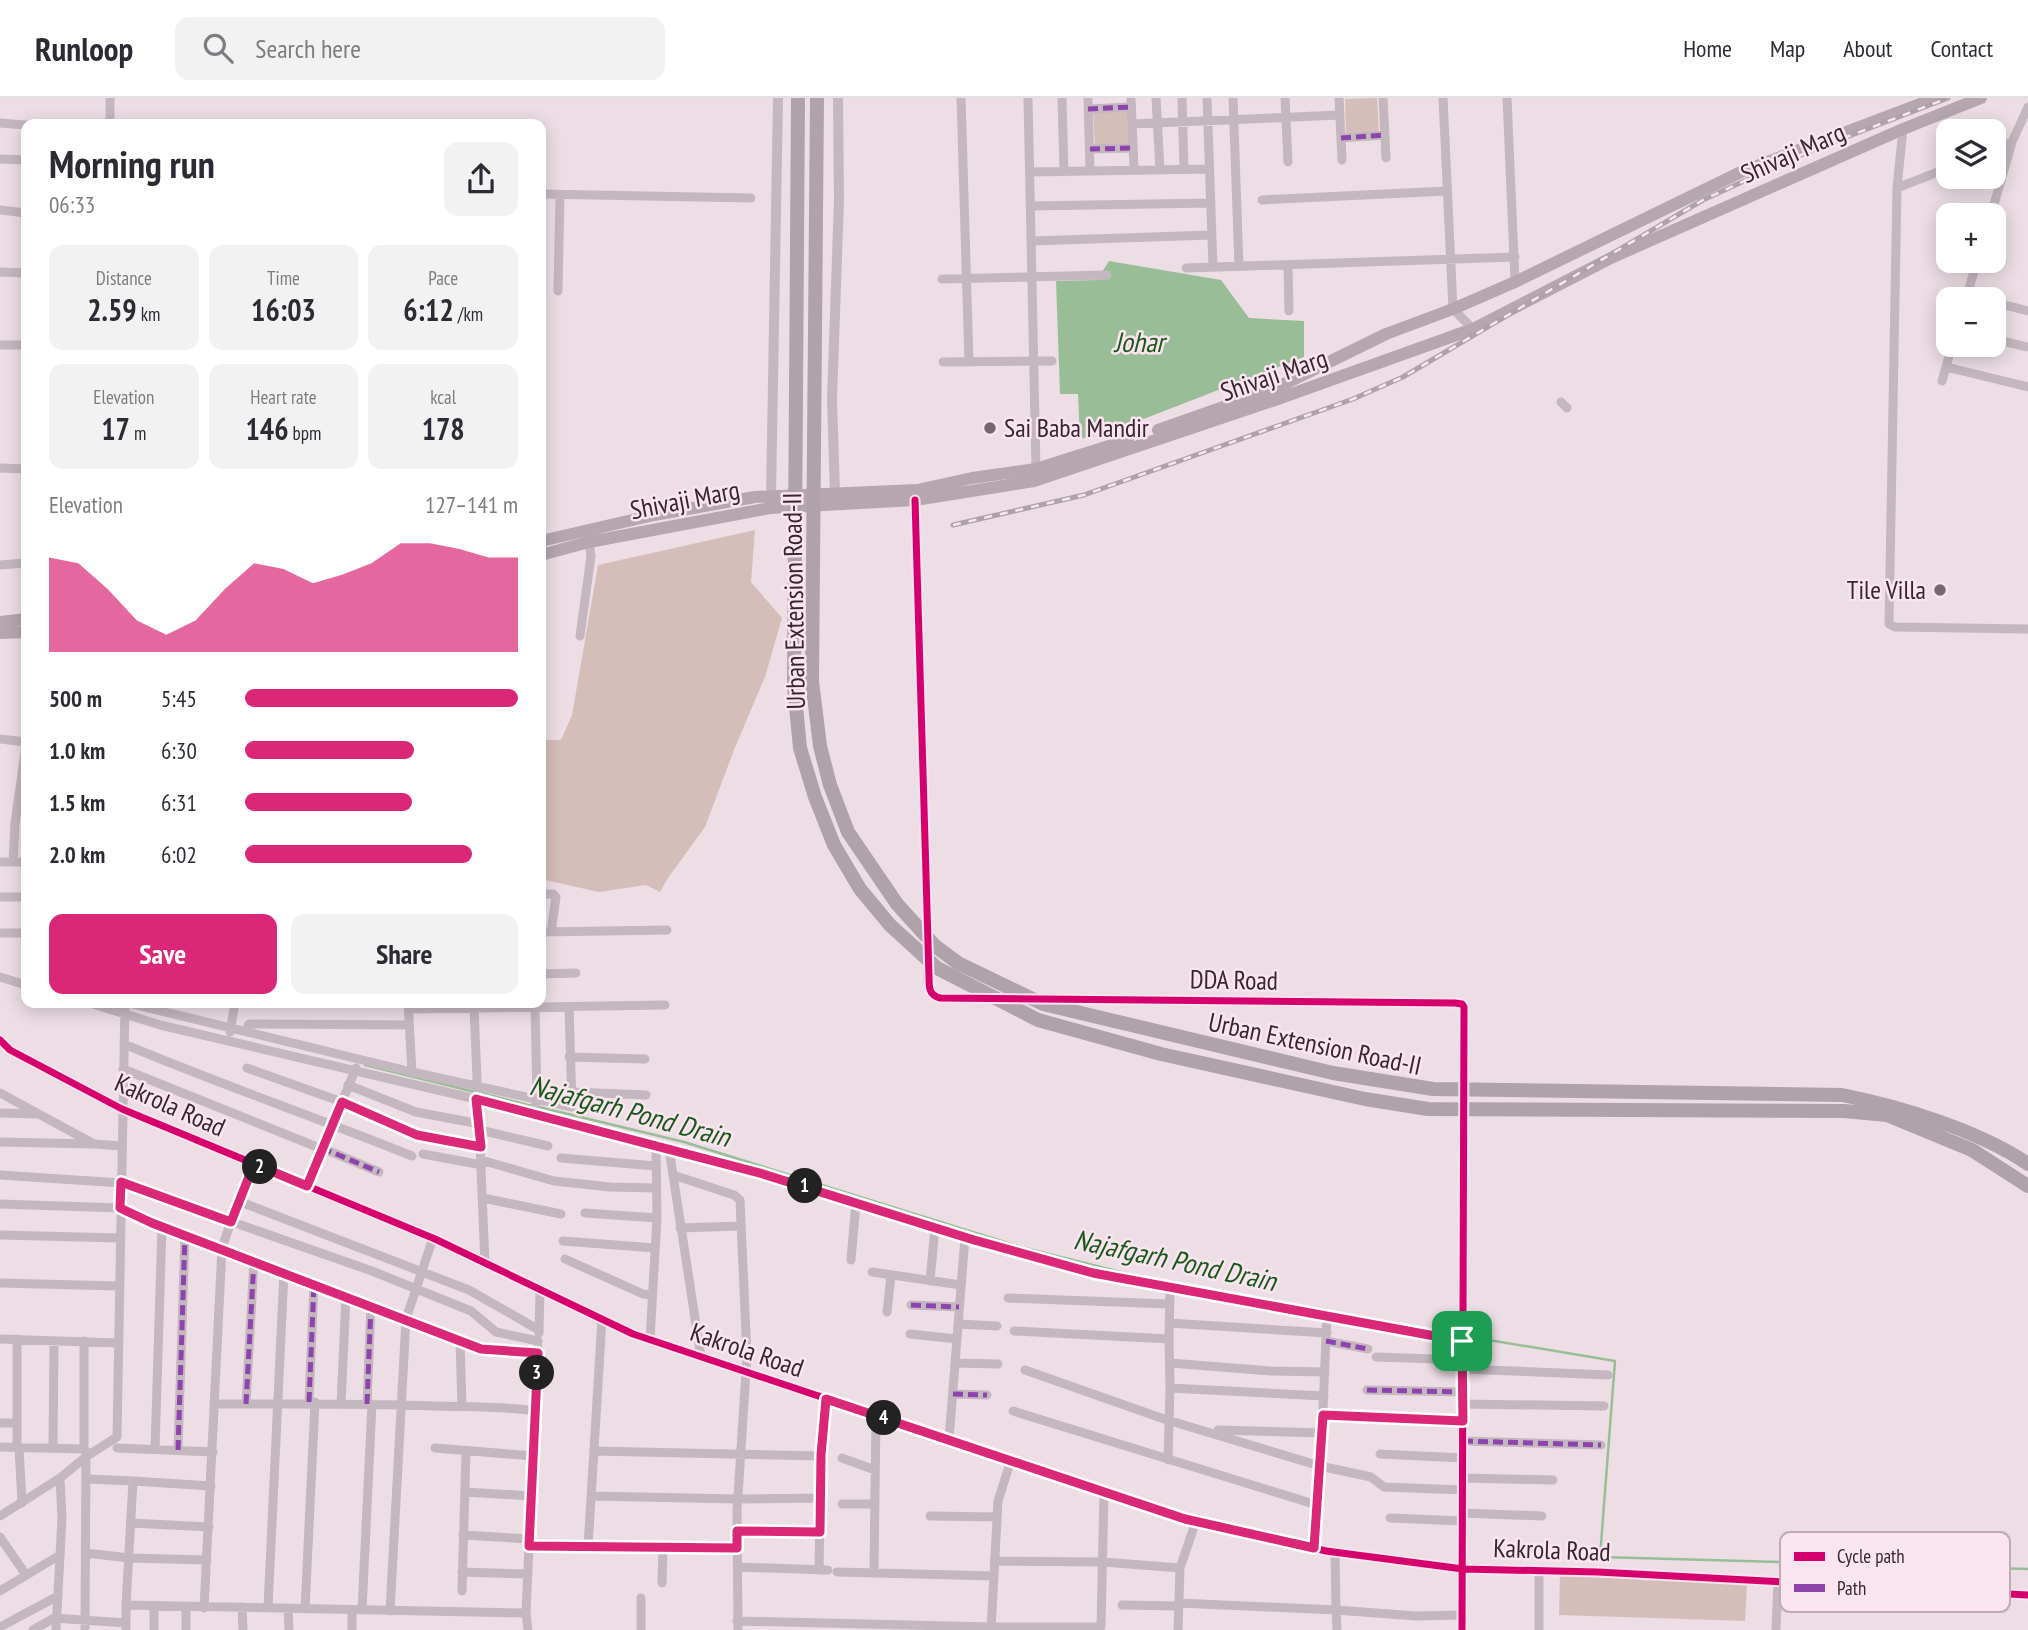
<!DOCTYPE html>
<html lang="en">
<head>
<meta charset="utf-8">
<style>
  body { margin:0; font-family:"PT Sans Narrow",sans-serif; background:#f2f2f3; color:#2b2b33; height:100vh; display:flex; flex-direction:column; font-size:26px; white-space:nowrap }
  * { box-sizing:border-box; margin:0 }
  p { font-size:23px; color:#7c7c81 }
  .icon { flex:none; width:38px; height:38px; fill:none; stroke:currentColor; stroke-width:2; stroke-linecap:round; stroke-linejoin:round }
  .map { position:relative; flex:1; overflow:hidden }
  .side { position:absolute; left:21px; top:21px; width:525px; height:889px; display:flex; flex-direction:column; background:#fff; border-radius:14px; box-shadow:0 4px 18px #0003 }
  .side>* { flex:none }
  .fabs { position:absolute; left:1936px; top:21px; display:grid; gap:14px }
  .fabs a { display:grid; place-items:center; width:70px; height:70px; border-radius:14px; background:#fff; box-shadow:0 4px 18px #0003; font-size:35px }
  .pin { position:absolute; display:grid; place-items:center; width:60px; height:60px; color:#fff; margin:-30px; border-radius:14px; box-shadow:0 4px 10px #0006 }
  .km { position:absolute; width:35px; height:35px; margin:-18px; border-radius:50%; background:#222; color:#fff; font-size:19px; line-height:35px; text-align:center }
  .round { display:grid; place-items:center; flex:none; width:74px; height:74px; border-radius:14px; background:#f2f2f3 }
  .headline { display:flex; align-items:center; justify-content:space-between; height:119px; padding:0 28px }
  h1 { font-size:38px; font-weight:700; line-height:52px }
  .metrics { display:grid; grid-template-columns:repeat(3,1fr); gap:10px; height:119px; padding:7px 28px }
  .metrics div { display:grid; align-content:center; border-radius:14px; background:#f2f2f3; text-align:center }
  .metrics b { font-size:30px; font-weight:700 }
  .metrics small { font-size:19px; font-weight:400 }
  .metrics p { font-size:19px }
  .chart { height:196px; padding:14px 28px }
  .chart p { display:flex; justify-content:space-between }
  .chart svg { width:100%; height:126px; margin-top:7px; fill:#db2777; opacity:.7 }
  .primary-button { display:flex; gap:14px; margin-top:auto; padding:14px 28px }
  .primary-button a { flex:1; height:80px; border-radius:14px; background:#db2777; color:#fff; font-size:28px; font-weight:700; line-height:80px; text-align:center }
  .primary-button a+a { background:#f2f2f3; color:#2b2b33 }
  ul { padding:0 28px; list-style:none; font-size:23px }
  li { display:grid; grid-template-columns:112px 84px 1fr; align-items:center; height:52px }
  li i { height:18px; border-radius:9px; background:#db2777 }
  header { display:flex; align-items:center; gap:42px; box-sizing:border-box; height:98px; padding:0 35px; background:#fff; border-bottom:2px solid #e1e1e2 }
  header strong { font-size:33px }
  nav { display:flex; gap:38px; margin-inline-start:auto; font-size:24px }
  .search { width:490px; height:63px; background:#f2f2f3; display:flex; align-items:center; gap:18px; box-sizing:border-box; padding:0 24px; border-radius:14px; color:#7c7c81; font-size:26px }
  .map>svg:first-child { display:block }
  .green { fill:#d5beba }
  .water { fill:#99be97 }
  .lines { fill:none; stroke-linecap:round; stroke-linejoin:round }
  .stream { stroke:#99be97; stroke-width:2.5 }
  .minor { stroke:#c5b7bf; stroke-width:9 }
  .tertiary { stroke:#c5b7bf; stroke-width:10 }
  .secondary { stroke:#b6a7af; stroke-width:12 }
  .rail-casing { stroke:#ada2a8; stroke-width:5 }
  .rail { stroke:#fae4ef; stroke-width:2.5; stroke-dasharray:8; stroke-linecap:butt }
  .trunk-bridge { stroke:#b0a2aa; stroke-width:14 }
  .quiet { stroke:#8e44ad; stroke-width:5; stroke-dasharray:10 5; stroke-linecap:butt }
  .cycleway-casing { stroke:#fae4ef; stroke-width:11 }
  .cycleway { stroke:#d6006c; stroke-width:7 }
  .route-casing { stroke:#fff; stroke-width:14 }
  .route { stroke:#db2777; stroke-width:9 }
  .poi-dot { fill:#766670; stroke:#fae4ef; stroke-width:2.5 }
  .labels { text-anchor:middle; stroke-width:5; stroke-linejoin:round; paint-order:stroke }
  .street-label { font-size:26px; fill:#362631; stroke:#fae4ef }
  .poi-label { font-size:26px; fill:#362631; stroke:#fae4ef; text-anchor:start }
  .water-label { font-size:28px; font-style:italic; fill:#195a1b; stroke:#fae4ef }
  .key { fill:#fae4ef; stroke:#bfabb6; stroke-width:2 }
  .key-label { font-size:19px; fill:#362631 }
</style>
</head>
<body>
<header>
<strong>Runloop</strong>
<div class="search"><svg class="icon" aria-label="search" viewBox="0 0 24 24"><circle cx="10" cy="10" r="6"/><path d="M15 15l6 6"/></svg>Search here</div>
<nav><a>Home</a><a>Map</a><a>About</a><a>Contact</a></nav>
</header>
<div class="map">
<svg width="2028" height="1532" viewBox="0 0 2028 1532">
  <rect width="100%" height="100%" fill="#eddee5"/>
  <path class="green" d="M1377,0L1379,35L1346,36L1345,1Z
    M1129,12L1131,48L1095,49L1093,13Z
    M755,432L751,484L782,520L765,579L734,652L705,729L668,780L660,794L646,787L599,794L541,781V642H561L572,617L598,467Z
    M1560,1475L1747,1486L1745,1523L1559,1517Z"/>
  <path class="water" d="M1109,163L1221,182L1249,220L1304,223V259L1115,332L1080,341L1078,296H1060L1056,183L1097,182Z"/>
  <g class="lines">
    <path class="stream" d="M365,967L475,994
      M481,995L532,1008
      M539,1009L684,1044L1021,1149L1137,1178L1359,1219
      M1444,1235L1459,1237
      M1465,1238L1615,1263L1600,1459L2028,1471"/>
    <path class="minor" d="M961,0L969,264
      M1028,0L1036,371
      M1062,0L1064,74
      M1088,0L1090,73
      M1131,0L1134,72
      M1156,0L1160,72
      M1182,0L1184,71
      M1207,0L1213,169
      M1233,0L1239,168
      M1285,0L1288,64
      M1339,0L1342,62
      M1383,0L1386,60
      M1443,0L1453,211L1473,231
      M1507,0L1515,184
      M1088,11L1131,9
      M0,25L26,27
      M110,26V0
      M1132,26L1340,17
      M1903,31L1897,90L1889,526L1895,529L2028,531
      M1341,40L1385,37
      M1090,51L1133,50
      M1993,52L2012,44
      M0,61L26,62
      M1030,74L1209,71
      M1897,90L1948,70
      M541,96L751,100
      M1262,102L1447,93
      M1031,108L1211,105
      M0,112L26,115
      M1991,117L2012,44L2028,9
      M1032,143L1212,137
      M1288,167L1289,213
      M1186,170L1515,159
      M0,174L26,175
      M942,181L1107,177
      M558,193L560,97
      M1967,198L1981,201
      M1966,201L1977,163
      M1993,204L2028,213
      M1993,241L2028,249
      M0,247H26
      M943,264L1052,263
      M1946,269L2028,289
      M1942,283L1952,247
      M1561,304L1567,310
      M26,311V328
      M0,370L26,371
      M0,467L26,465
      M580,538L591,458L589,444
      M0,641L26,644
      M0,764H26
      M13,764L15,725L26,647
      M541,796H553L556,799L551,834
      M0,799H26
      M541,834L667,832
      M0,835H26
      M541,876L576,875
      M0,879L26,887
      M90,905L160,927L476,1001L763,1076L974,1142L1093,1175L1463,1243
      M128,905L412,974L408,905
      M474,910L485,1165
      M409,911L665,907
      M230,934L235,905
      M248,934V927L250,926L409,927
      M124,946C219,986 316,1019 412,1058
      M569,959L645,961
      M247,970L342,1004L417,1037L481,1049
      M123,971L322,1051
      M412,974L572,1009L569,909
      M348,987L416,1014L480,1026
      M572,994L646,997
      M0,995L94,1046L122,1048
      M0,1015L37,1016
      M534,1016L537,1000L535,909
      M480,1032L548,1048
      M0,1044L93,1046
      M322,1050L379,1074
      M669,1051L701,1259
      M423,1056L482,1067
      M561,1060L656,1068
      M481,1062L554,1083L610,1089L657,1090
      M0,1077L121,1085L372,1173L471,1213L496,1234L538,1243
      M673,1077L734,1097L740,1102L747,1258L737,1413L738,1532
      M307,1088L356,970
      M483,1100L561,1116
      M238,1103L254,1066
      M0,1106L120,1110L152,1125L481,1251L538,1255
      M585,1115L657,1120
      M680,1130L741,1128
      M0,1137L120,1140
      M563,1143L655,1150
      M565,1161L643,1196L652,1197
      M851,1162L856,1104
      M872,1174L961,1187
      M930,1183L935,1129
      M0,1185L119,1188
      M1008,1200L1169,1206
      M911,1207L959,1209
      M887,1214L891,1177
      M1169,1225L1327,1235
      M958,1226L997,1228
      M1014,1233L1169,1241L1170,1290L1324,1298
      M539,1235L540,1191
      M910,1236L957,1241
      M0,1241L118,1245
      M650,1241L657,1120L656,1048
      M1169,1241L1170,1191
      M84,1243V1351
      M460,1243L462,1308
      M1326,1243L1368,1251
      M1376,1259L1463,1262
      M955,1265L998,1266
      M1170,1265L1271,1273L1325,1274
      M1463,1271L1608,1277
      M1025,1272L1164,1321L1320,1368L1371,1379L1384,1389L1463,1392
      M1367,1292L1463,1294
      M953,1296L987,1297
      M309,1304L314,1185
      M215,1306C289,1306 361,1305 435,1308C469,1309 503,1308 536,1313
      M246,1306L254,1162
      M341,1306L346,1198
      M367,1306L371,1207
      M1463,1306L1604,1308
      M1013,1313L1317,1407
      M1323,1317L1463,1323
      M0,1325H17
      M1218,1332L1322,1335
      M949,1342L965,1139
      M1463,1343L1601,1347
      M0,1349L84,1351L86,1353L85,1532
      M17,1350V1241
      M19,1350L22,1405
      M53,1350L54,1243
      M117,1350L213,1354
      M435,1350L533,1358
      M155,1351L162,1129
      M178,1352L185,1137
      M594,1353L821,1358
      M1380,1356L1463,1360
      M842,1360L875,1372
      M1168,1362L1170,1290
      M1463,1380L1553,1382
      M88,1381L133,1383L126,1507
      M133,1383L211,1388
      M465,1394L531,1398
      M591,1398L737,1401L821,1400
      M842,1406H874
      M1463,1415L1542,1418
      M0,1418L60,1380L87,1358L117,1339L125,905
      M930,1418L997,1419
      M1390,1420L1463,1423
      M131,1425L209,1429
      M737,1433L820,1434
      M463,1437L530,1441
      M0,1439L26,1477
      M529,1448L737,1450
      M588,1449L602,1221
      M1314,1450L1322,1335L1327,1217
      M1335,1454L1336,1512L1416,1518L1462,1517
      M86,1455L129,1460L207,1462
      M994,1463L1103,1464L1180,1470L1196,1423
      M737,1469L828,1472
      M819,1472L821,1358L826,1301
      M462,1474L528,1476
      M837,1474L994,1478
      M874,1474L876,1317
      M662,1485L663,1449
      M0,1493L60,1457
      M462,1493L466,1353
      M641,1500V1532
      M1179,1505L1336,1512L1337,1532
      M1122,1507L1179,1508
      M186,1509V1532
      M242,1509L243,1532
      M268,1509L284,1174
      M204,1510L222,1150L238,1103L469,1192L539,1232
      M288,1510L289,1532
      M305,1511L315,1304
      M362,1512L372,1306
      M390,1513L406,1221L433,1140
      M526,1515L538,1249
      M737,1523L992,1529H1101L1104,1394
      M0,1529L58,1498
      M33,1532L54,1520L126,1525
      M56,1532L62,1420L60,1380
      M126,1532V1507L526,1515L528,1532
      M154,1532V1508
      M352,1532V1512
      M991,1532L998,1403L1011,1362
      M1178,1532L1180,1470
      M1539,1532V1473
      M1776,1532L1778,1484"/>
    <path class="tertiary" d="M835,395L832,301L839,102L838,0
      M771,397L778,0
      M915,402L928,843
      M928,859C929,873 924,896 940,900L1455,905L1462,906L1464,909L1462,1532
      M0,942L10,952L122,1011L435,1141L633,1236L1186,1421L1326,1453L1463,1471L1598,1474L2028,1497"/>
    <path class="secondary" d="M1158,332L1272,292L1386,236L1453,211L1515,184L1741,74L1936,0
      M541,443L654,417L755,399L917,392L972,380L1036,371L1128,342
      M541,457L589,444L770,410L915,402L1034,383L1275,302L1473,231L1613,159L1903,31L1981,0
      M0,524L26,521
      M0,535L26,534"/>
    <defs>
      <path id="rail" d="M953,427L1084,397L1353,301L1403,279L1703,102L1805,55L1948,0"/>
    </defs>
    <use href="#rail" class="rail-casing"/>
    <use href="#rail" class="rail"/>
    <path class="trunk-bridge" d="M798,0L794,588L800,650L815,699L834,747L860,791L890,827L937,870L1038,922L1161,956L1365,1001L1428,1011L1844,1013L1887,1017L1972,1052L2028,1088
      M817,0L812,583L820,648L830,687L848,734L897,806L935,848L958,865L1043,906L1333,975L1433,991L1842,997C1899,1008 1980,1033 2028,1066"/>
    <path class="quiet" d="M1088,11L1131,9
      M1341,40L1385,37
      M1090,51L1133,50
      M342,1004L417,1037L481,1049
      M322,1050L379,1074
      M911,1207L959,1209
      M1326,1243L1368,1251
      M1367,1292L1463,1294
      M953,1296L987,1297
      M309,1304L314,1185
      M246,1306L254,1162
      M367,1306L371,1207
      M1463,1343L1601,1347
      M178,1352L185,1137"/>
    <defs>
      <path id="cycleway" d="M915,402L929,879C929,890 929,897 940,900L1455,905L1462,906L1464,909L1462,1532
        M0,942L10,952L122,1011L435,1141L633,1236L1186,1421L1326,1453L1463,1471L1598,1474L2028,1497"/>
    </defs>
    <use href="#cycleway" class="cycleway-casing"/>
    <use href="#cycleway" class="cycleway"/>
  </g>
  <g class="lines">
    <defs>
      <path id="route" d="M476,1001L763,1076L974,1142L1093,1175L1462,1243L1463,1323L1323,1317L1314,1450L1185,1421L826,1301L821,1357L820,1434L737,1433V1450L529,1448L538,1255L481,1251L152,1125L120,1110L121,1084L231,1124L254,1066L307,1088L342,1004L417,1037L481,1049Z"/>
    </defs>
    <use href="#route" class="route-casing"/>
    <use href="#route" class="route"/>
  </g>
  <g class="poi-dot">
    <circle cx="990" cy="330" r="7"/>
    <circle cx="1940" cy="492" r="7"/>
  </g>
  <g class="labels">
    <g class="street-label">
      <text transform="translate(1793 55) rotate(-24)" y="9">Shivaji Marg</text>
      <text transform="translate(1274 277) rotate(-19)" y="9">Shivaji Marg</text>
      <text transform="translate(685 402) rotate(-11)" y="9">Shivaji Marg</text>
      <text transform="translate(794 503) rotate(-91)" y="9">Urban Extension Road-II</text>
      <text transform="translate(1234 882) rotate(1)" y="9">DDA Road</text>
      <text transform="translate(1315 946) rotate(12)" y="9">Urban Extension Road-II</text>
      <text transform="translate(170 1007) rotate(24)" y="9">Kakrola Road</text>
      <text transform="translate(747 1252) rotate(19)" y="9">Kakrola Road</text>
      <text transform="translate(1552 1452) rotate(2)" y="9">Kakrola Road</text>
    </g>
    <g class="poi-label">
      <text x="1004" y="339">Sai Baba Mandir</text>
      <text x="1926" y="501" text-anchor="end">Tile Villa</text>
    </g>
    <g class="water-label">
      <text x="1139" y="254">Johar</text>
      <text transform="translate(630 1013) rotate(15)" y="10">Najafgarh Pond Drain</text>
      <text transform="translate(1175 1162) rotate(12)" y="10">Najafgarh Pond Drain</text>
    </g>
  </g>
  <rect x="1780" y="1434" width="230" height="80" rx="10" class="key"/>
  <rect x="1794" y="1454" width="31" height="9" fill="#d6006c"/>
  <rect x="1794" y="1486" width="31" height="8" fill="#8e44ad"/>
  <g class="key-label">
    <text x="1837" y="1465">Cycle path</text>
    <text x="1837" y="1497">Path</text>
  </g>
</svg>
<div class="fabs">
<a><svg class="icon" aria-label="layers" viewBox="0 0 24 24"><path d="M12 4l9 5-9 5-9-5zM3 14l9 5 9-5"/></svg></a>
<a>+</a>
<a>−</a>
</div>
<div class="pin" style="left:1462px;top:1243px;background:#1e9e55"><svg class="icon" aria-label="arrive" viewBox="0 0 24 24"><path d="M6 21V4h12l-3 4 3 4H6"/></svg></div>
<b class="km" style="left:805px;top:1088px">1</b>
<b class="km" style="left:260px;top:1069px">2</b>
<b class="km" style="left:537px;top:1275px">3</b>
<b class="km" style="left:884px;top:1320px">4</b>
<section class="side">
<div class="headline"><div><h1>Morning run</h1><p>06:33</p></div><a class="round"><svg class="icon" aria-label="share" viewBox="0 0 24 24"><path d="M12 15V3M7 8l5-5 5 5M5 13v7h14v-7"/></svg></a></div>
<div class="metrics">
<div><p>Distance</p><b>2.59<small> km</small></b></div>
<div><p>Time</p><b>16:03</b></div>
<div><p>Pace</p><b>6:12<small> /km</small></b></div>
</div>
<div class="metrics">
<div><p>Elevation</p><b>17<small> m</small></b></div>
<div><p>Heart rate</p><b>146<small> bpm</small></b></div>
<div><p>kcal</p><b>178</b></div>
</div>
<div class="chart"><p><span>Elevation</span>127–141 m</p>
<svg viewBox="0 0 160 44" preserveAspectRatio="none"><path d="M0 44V11L10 13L20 22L30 33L40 38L50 33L60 22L70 13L80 15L90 20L100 17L110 13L120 6L130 6L140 8L150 11L160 11V44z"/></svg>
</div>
<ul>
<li><b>500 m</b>5:45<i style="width:100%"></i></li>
<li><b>1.0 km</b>6:30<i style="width:62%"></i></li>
<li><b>1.5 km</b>6:31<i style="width:61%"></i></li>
<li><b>2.0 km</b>6:02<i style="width:83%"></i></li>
</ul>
<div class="primary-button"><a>Save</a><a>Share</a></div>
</section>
</div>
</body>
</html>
